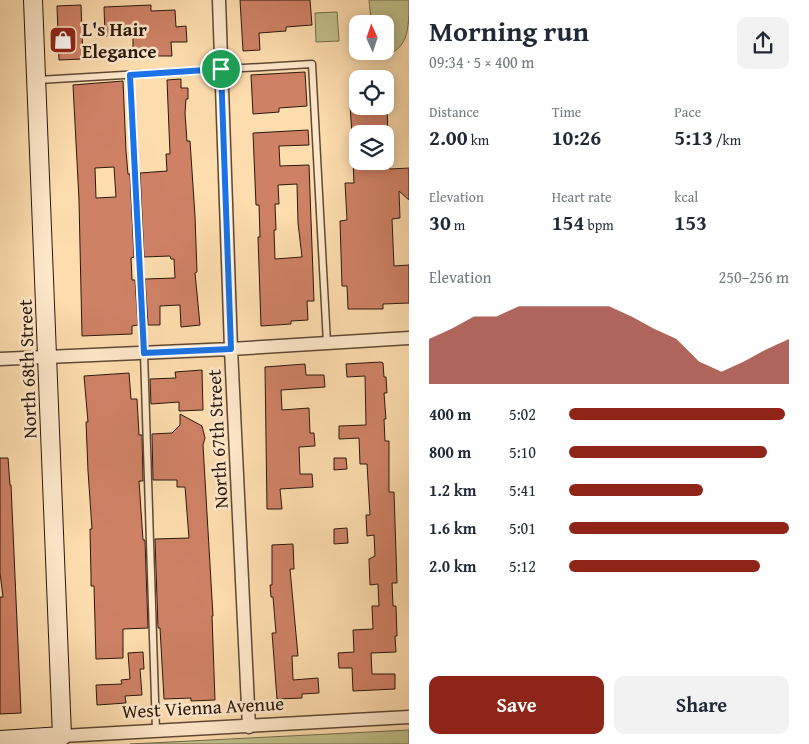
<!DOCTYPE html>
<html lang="en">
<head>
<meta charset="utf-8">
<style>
  body { margin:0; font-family:"Gentium Book Plus",serif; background:#f2f2f3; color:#1f2937; height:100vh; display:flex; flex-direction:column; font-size:19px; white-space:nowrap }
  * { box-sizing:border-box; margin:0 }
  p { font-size:16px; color:#747a83 }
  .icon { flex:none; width:28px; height:28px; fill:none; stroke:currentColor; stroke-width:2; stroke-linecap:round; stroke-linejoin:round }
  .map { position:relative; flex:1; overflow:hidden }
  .panel { display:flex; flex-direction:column; background:#fff; width:400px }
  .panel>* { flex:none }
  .needle { width:32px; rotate:357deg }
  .controls { position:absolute; left:349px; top:15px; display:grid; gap:10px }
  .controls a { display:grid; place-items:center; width:45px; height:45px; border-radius:10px; background:#fff; box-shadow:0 2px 12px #0003; font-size:25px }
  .pin { position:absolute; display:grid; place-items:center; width:42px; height:42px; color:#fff; margin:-21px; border:2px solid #fff; border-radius:50%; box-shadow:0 1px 5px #0007 }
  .round { display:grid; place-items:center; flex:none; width:52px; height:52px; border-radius:10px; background:#f2f2f3 }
  .headline { display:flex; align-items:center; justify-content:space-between; height:85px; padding:0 20px }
  h1 { font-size:28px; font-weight:800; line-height:38px }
  .stats { display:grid; grid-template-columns:repeat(3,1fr); gap:8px; height:85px; padding:5px 20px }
  .stats div { display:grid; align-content:center }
  .stats b { font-size:21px; font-weight:800 }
  .stats small { font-size:14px; font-weight:400 }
  .stats p { font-size:14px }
  .chart { height:140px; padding:10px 20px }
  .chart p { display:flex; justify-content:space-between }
  .chart svg { width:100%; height:90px; margin-top:5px; fill:#8f2418; opacity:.7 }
  .button { display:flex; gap:10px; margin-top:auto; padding:10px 20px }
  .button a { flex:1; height:58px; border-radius:10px; background:#8f2418; color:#fff; font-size:20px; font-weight:800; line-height:58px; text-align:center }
  .button a+a { background:#f2f2f3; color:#1f2937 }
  ul { padding:0 20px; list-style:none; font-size:16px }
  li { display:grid; grid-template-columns:80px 60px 1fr; align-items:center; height:38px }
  li i { height:12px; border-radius:6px; background:#8f2418 }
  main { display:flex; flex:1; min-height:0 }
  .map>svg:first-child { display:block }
  .green { fill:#c0c08a; stroke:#756c4c }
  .building { fill:#cf8166; stroke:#2a180d; fill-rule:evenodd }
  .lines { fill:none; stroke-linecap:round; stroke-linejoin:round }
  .lane-casing { stroke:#5f4935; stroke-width:9 }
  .street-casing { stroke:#5f4935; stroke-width:15 }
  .secondary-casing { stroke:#2a180d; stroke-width:20 }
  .lane { stroke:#fee8ca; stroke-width:6 }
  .street { stroke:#fee8ca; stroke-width:12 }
  .secondary { stroke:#fee8ca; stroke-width:18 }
  .route-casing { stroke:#fff; stroke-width:10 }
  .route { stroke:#1a73e8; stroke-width:6 }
  .labels { text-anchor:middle; stroke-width:5; stroke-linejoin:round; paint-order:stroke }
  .poi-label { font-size:19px; font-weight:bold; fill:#2a180d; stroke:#fee8ca; text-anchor:start }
  .street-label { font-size:19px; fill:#2a180d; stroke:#fee8ca }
</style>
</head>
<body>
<main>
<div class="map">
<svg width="409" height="744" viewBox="0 0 409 744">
  <rect width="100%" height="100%" fill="#fddcae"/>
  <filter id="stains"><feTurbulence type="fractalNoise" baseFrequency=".004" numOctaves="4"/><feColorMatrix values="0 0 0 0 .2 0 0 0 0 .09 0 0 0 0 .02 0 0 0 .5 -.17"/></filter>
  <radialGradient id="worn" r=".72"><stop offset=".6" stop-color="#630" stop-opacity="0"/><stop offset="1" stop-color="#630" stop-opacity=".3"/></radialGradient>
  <path class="green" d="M369,0H409C409,29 409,54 377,56V51H385V24H376L375,19L371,20Z
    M337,12L339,41L316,42L315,13Z
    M409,730V744H130Z"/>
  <path class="building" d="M240,0H310L312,25L286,27V31L259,33L260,50L243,51Z
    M81,5L83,59L59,60L57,6Z
    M151,5V11L175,10L176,27L186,26L187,42H171L172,56H152V48L133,49V35L105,36L104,7Z
    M305,72L307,106L279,108V112L253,114L251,75Z
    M181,79V88H188V99H186L185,113L187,141H190L195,216L197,272L195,273L200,325L181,327L180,305L160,306V325H148L145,279L175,278L174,259H171L170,256L144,257L140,173L167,171L166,154H170L167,80Z
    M123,81L126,151L128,174H130L134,257L131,258L132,280H135L138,325L132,326V334L82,336L79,200L73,85ZM114,167L116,197L96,198L95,168Z
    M350,106H387L388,134H352Z
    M308,130L309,145L279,146L280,166L309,165L314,301H307L308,320L291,321V324L261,326L258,237H260L259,205H256L253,133ZM297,184L298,223L302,257L275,259L274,230H276L275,204H279L278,185Z
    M353,161H390V169L409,168V200L399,191L400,218L392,219L394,266L409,265V303L383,304V309H348L347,286H342L340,221L347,220L345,183H354Z
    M381,362L383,363L384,377H386L387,393H384L386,419H384L385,441H389V492H394L397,583H392L393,606H396L397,636H395L396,652L371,653L372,674H395V689L353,691L352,668H339L338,653L354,652L353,630L373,629L372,606H379L378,584L370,585L369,559L375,556L374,535L367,536L366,515H370L367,464H360L359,438L339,439V426L366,425L365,376L347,377L346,364Z
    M305,364L306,375H324L325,387L281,390L282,410L309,408L310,433H314L315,446L299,447L300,474H312L313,487L280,489L282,509H267L265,367Z
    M202,370L203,410L179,411V402L151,404L150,379L176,378L175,372Z
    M129,373L131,399H137L139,435H142L143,481H139L143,540H145L148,628L123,629V658L96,659L94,586H91V576L90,529H92L88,471L86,422H88L84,376Z
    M180,414L202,426L205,438L203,445L213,616H212L215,700L191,701V698L164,699L160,628H158L155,539L189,538L185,487H177V480H153L152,434L172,433L180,425Z
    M0,458H8L10,485H11L21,713L0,714V597H3L0,573Z
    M334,458H346L347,469L334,470Z
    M347,528L348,543L334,544V529Z
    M293,544L294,569H290L298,656H292L293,680L318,678L319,693L302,694V698L277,699L272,633H276L273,597H271L270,585H272V545Z
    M143,652L144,669H140L142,695L125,696L126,703L97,705L96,685L122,684L121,680L130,679L128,653Z"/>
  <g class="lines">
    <defs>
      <path id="lane" d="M130,75L144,353L156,731
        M38,80L312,64L327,343"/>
      <path id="street" d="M219,0L231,349L249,727
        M0,359L231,349L409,338
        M62,736L409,717"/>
      <path id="secondary" d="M0,740L62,736L33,0"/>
    </defs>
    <use href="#lane" class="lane-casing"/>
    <use href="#street" class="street-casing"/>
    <use href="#secondary" class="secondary-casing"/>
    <use href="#lane" class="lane"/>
    <use href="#street" class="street"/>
    <use href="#secondary" class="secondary"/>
  </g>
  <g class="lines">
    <defs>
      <path id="route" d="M221,69L231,349L144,353L130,75Z"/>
    </defs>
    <use href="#route" class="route-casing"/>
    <use href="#route" class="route"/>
  </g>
  <defs>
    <symbol id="shop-square" viewBox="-11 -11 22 22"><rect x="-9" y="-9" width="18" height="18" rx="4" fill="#8f2418" stroke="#fee8ca"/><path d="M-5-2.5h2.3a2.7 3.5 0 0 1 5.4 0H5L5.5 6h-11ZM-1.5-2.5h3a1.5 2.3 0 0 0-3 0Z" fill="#fff"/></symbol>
  </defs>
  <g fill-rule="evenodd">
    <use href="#shop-square" x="47" y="24" width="32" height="32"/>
  </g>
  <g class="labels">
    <g class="poi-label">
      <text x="82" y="36">L's Hair<tspan x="82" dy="22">Elegance</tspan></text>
    </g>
    <g class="street-label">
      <text transform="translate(27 369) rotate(-92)" y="7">North 68th Street</text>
      <text transform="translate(217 439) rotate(-93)" y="7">North 67th Street</text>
      <text transform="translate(203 707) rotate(-3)" y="7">West Vienna Avenue</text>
    </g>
  </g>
  <rect width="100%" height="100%" filter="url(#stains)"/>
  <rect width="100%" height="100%" fill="url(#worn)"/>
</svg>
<div class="controls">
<a><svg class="needle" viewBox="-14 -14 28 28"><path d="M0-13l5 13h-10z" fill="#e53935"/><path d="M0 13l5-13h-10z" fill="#747a83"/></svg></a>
<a><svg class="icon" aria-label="locate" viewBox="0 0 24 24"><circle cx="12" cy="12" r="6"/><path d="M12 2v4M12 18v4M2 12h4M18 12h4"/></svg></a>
<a><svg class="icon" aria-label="layers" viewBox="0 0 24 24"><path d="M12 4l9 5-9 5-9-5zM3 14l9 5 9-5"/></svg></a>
</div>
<div class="pin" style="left:221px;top:69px;background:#1e9e55"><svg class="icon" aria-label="arrive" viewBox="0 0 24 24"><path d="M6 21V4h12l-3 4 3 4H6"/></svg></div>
</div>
<section class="panel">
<div class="headline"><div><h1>Morning run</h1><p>09:34 · 5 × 400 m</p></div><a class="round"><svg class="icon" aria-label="share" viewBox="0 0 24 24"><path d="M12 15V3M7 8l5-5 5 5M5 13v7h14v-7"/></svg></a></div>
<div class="stats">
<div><p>Distance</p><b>2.00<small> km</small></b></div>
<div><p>Time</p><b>10:26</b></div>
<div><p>Pace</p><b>5:13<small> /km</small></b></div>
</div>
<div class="stats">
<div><p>Elevation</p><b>30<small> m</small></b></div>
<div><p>Heart rate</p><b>154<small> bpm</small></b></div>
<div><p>kcal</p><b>153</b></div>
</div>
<div class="chart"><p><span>Elevation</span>250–256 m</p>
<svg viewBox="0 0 160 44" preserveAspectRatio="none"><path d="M0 44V22L10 17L20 11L30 11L40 6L50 6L60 6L70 6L80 6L90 11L100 17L110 22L120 33L130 38L140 33L150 27L160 22V44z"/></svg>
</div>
<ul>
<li><b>400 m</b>5:02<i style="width:98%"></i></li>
<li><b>800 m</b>5:10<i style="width:90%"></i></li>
<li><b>1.2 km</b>5:41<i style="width:61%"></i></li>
<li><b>1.6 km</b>5:01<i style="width:100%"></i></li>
<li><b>2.0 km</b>5:12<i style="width:87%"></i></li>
</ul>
<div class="button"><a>Save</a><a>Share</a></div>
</section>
</main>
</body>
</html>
